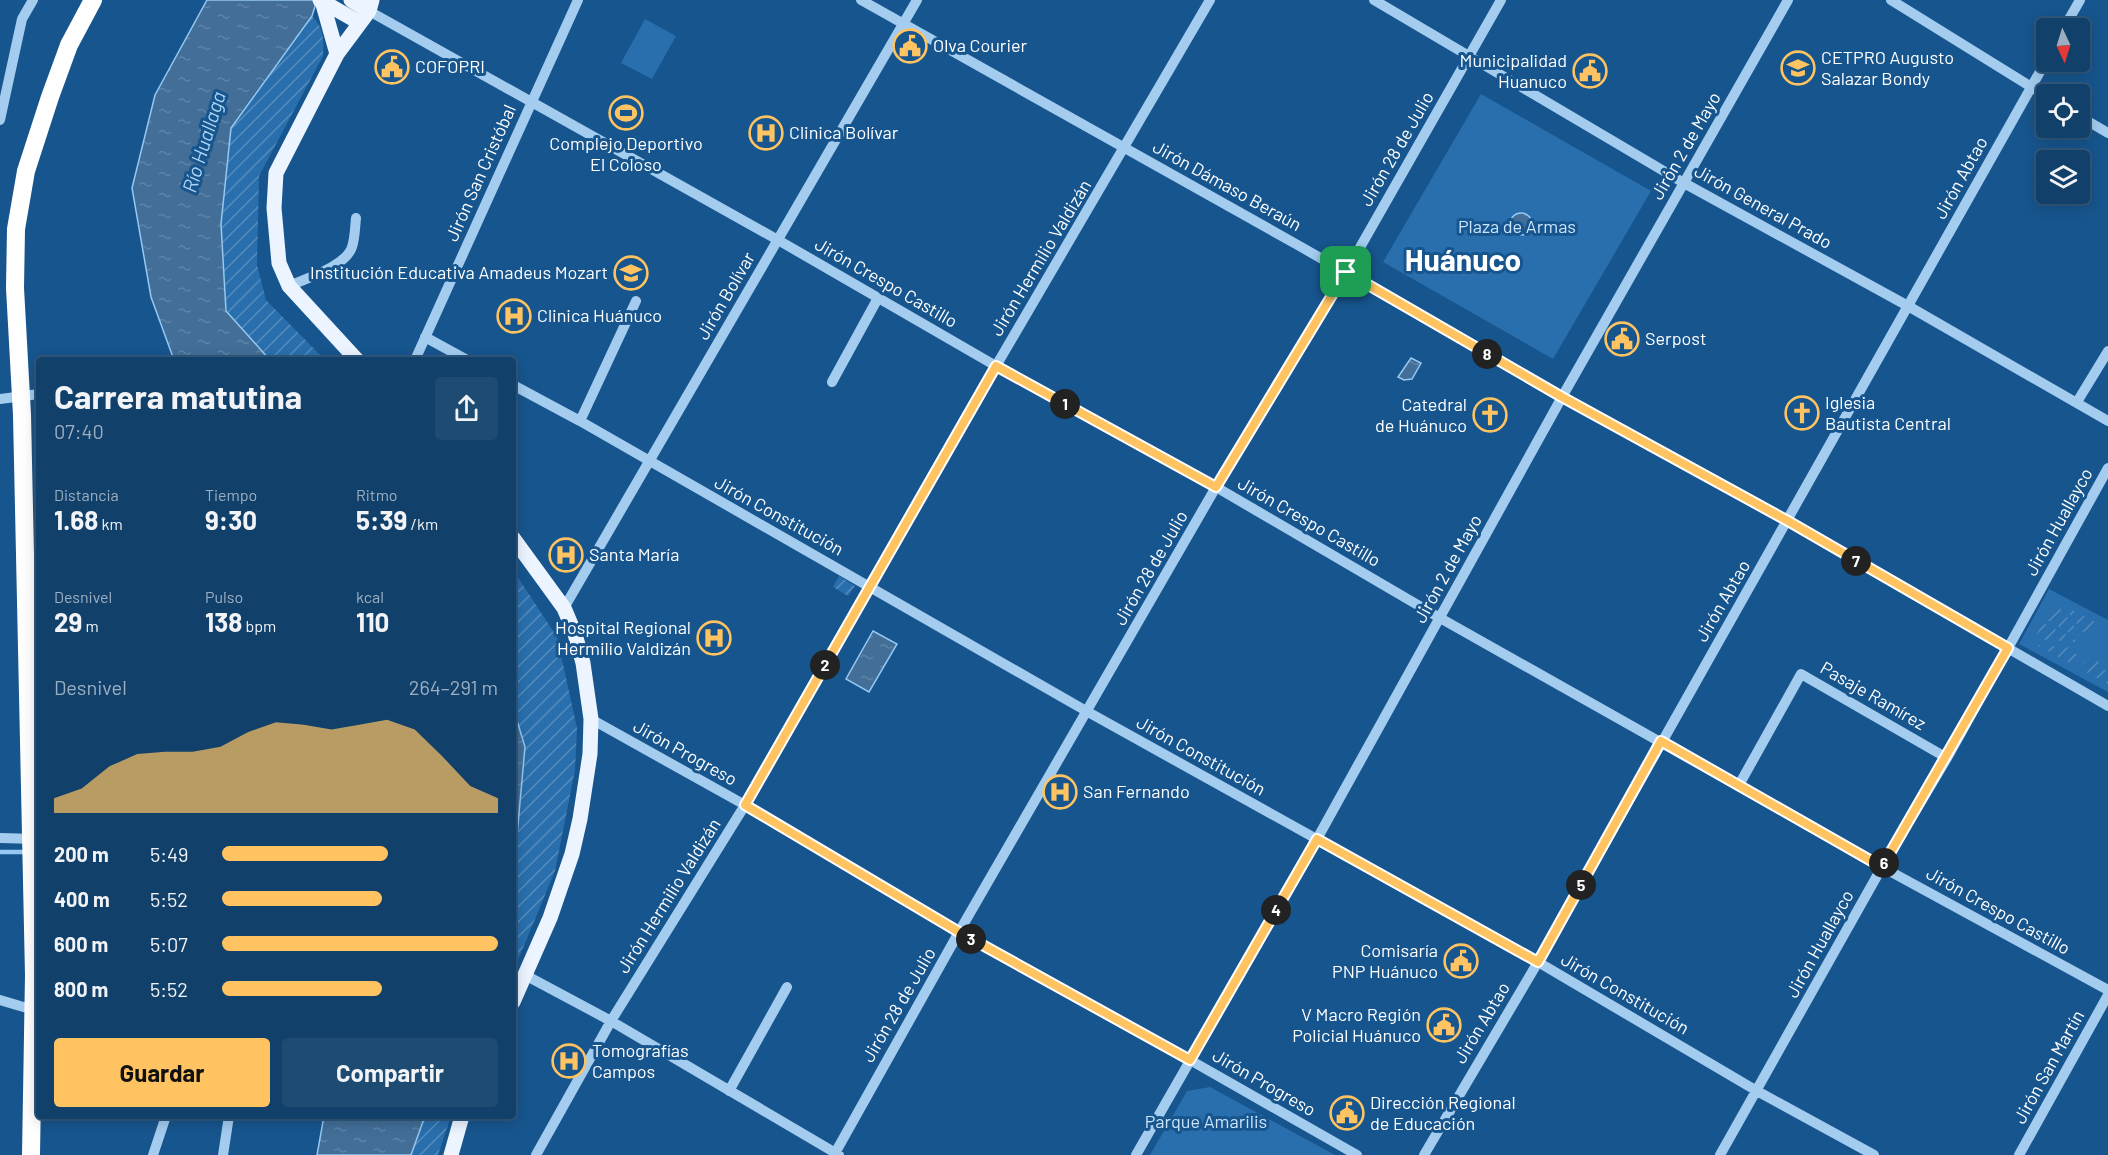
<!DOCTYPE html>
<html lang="es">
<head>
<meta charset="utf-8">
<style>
  body { margin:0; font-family:Barlow,sans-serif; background:#1e4b72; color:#f1f3f6; height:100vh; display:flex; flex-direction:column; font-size:22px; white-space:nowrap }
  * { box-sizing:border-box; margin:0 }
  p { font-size:20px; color:#9cafc1 }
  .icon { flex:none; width:33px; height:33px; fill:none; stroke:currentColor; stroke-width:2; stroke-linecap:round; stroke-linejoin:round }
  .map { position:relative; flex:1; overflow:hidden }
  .side { position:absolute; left:36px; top:357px; width:480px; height:762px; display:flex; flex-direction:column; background:#11406a; border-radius:6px; box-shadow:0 3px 15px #0003,0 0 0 2px #30597e }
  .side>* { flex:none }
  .needle { width:39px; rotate:176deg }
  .controls { position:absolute; left:2036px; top:18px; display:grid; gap:12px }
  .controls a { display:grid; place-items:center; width:54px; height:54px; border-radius:6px; background:#11406a; box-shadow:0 3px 15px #0003,0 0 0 2px #30597e; font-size:30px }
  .pin { position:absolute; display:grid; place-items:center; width:51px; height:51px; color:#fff; margin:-26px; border-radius:12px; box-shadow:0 3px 9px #0006 }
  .km { position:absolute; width:30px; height:30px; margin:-15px; border-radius:50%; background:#222; color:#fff; font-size:16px; line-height:30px; text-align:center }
  .round { display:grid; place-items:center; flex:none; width:63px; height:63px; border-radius:6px; background:#1e4b72 }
  .overview { display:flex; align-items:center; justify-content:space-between; height:102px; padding:0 18px }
  h1 { font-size:33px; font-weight:700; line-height:45px }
  .figures { display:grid; grid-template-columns:repeat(3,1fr); gap:9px; height:102px; padding:6px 18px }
  .figures div { display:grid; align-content:center }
  .figures b { font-size:26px; font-weight:700 }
  .figures small { font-size:16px; font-weight:400 }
  .figures p { font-size:16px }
  .chart { height:168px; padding:12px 18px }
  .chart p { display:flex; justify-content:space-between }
  .chart svg { width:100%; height:108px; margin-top:6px; fill:#ffc461; opacity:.7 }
  .action { display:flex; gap:12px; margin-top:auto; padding:12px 18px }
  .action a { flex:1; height:69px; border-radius:6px; background:#ffc461; color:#111; font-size:24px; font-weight:700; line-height:69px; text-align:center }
  .action a+a { background:#1e4b72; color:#f1f3f6 }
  ul { padding:0 18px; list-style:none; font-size:20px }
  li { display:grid; grid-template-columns:96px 72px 1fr; align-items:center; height:45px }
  li i { height:15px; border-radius:8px; background:#ffc461 }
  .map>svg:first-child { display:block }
  .park { fill:#296fad }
  .garden { fill:url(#garden-furrows) }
  .water { fill:url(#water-ripples); stroke:#95c8f2; stroke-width:1.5 }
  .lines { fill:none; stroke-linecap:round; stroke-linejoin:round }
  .stream { stroke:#95c8f2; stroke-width:4.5 }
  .minor { stroke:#a3ccef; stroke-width:10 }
  .major { stroke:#ebf4ff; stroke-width:15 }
  .highway { stroke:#fff; stroke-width:18 }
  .route-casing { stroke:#fff; stroke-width:12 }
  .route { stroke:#ffc461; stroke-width:8 }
  .labels { text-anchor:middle; stroke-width:6; stroke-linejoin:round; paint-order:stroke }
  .poi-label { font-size:18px; fill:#fff; stroke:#17558e; text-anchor:start }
  .street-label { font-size:18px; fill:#fff; stroke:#17558e }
  .park-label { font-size:18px; fill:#c9e4fb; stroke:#17558e }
  .water-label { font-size:20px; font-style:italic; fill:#aed5f6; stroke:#17558e }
  .town-label { font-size:30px; font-weight:bold; fill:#fff; stroke:#17558e }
</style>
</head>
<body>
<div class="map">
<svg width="2108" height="1155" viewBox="0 0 2108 1155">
  <defs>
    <pattern id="garden-furrows" width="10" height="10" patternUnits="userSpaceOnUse" patternTransform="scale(1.5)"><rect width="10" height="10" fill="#296fad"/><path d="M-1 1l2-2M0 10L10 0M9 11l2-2" fill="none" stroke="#548cbd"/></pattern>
    <pattern id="water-ripples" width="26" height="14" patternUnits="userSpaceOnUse" patternTransform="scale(1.5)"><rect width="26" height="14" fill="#426e97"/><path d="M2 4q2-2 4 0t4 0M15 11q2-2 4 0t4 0" fill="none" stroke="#5e84a7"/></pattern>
  </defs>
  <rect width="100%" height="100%" fill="#17558e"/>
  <path class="park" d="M645,19L676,36L652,79L621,63Z
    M1481,94L1651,191L1553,359L1383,262Z
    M2049,589L2108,620V692L2019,644Z
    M1210,1087L1335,1155H1150L1187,1091Z"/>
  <path class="garden" d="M312,16C324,28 324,40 323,56L259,176L257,265L266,300L325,360H270L226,311L221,224L231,128Z
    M513,570L557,637L577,728L575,770L555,871L513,972V880L525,747L513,707Z
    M839,576L855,586L848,596L833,587Z
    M2055,601L2080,634L2077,637L2045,619Z
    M2064,606L2101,625L2098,631L2091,629L2083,632Z
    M2043,623L2076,640L2075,642L2034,639Z
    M2037,645L2074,648L2076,654L2081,659L2077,667Z
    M2084,661L2090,663L2098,661L2108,674V684L2080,669Z
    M425,1116H451L438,1155H411Z"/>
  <path class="water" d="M207,0H317L312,16L231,128L221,224L226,311L270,360H174L151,297L132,188L155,95Z
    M1510 224a11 11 0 1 1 22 0a11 11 0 1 1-22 0Z
    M1411,358L1421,363L1412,379L1404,380L1398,377Z
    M873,631L897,644L869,692L846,679Z
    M513,707L525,747L513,880Z
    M324,1116H425L411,1155H317Z"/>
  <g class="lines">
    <path class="stream" d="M0,852H27"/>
    <path class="minor" d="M861,0L1303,248L1562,397L1788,521L2108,706
      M1374,0L1684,183L1908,306L2108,421
      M1891,0L2046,96
      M369,11L778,240L996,366L1216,487L1440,618L1882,867L2108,990
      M2064,28L2080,0
      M2079,116L2108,133
      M0,120L22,19L33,0
      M289,286C307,278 346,266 352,247C355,238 355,227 356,218
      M425,337L467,360
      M415,360L578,0
      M832,382L878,298
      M513,385L580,421L1088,712L1538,962L1757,1091L1874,1155
      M0,399L39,394
      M2077,402L2108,351
      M580,421L636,301
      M564,608L917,0
      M591,719L745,805L959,932L1190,1060L1357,1155
      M1739,785L1801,674L1947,758
      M0,838L36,839
      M525,975L611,1021L839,1155
      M0,1000L37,1011
      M729,1091L787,987
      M153,1155L166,1116
      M223,1155L229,1116
      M536,1155L611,1021L745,805L996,366L1210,0
      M834,1155L959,932L1216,487L1346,272L1501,0
      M1136,1155L1317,839L1562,397L1788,0
      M1424,1155L1538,962L2046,61
      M1720,1155L1882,867L1947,758L2108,468
      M2019,1155L2108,995"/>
    <path class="major" d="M320,0L360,23
      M351,0L369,11
      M322,1L337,54
      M357,360L289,286L279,263L274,208L276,173L337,54L369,11L372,0
      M513,538L564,608L575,634L583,663L591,719L590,754L580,819L572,854L550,918L513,1002
      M451,1155L462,1116"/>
    <path class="highway" d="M31,1155L34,975L22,415L15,288L16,229L26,171L50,97L69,45L93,0"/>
  </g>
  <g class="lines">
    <defs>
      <path id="route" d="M1346,272L1562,397L1788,521L2008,648L1882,867L1661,741L1538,962L1317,839L1190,1060L959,932L745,805L996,366L1216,487Z"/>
    </defs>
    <use href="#route" class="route-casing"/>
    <use href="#route" class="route"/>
  </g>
  <defs>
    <symbol id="civic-ring" viewBox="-11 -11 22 22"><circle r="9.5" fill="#17558e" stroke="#ffc461" stroke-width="1.5"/><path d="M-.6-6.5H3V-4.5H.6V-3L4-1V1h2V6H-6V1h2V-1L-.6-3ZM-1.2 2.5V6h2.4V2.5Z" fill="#ffc461"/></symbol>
    <symbol id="university-ring" viewBox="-11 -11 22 22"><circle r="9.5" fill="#17558e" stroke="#ffc461" stroke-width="1.5"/><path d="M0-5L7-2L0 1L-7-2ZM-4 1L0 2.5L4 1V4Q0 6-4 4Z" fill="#ffc461"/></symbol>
    <symbol id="stadium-ring" viewBox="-11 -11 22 22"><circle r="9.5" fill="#17558e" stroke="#ffc461" stroke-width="1.5"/><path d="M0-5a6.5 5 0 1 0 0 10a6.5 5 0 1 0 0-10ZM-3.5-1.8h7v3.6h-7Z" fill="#ffc461"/></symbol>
    <symbol id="hospital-ring" viewBox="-11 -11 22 22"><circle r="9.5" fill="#17558e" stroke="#ffc461" stroke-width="1.5"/><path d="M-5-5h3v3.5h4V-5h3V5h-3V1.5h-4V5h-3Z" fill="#ffc461"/></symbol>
    <symbol id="school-ring" viewBox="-11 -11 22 22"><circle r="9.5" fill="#17558e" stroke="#ffc461" stroke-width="1.5"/><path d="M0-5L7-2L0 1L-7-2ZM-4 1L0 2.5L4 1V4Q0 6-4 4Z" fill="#ffc461"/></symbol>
    <symbol id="church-ring" viewBox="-11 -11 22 22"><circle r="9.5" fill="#17558e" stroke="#ffc461" stroke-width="1.5"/><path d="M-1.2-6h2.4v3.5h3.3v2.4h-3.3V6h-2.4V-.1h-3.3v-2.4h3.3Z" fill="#ffc461"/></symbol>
  </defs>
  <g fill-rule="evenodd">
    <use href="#civic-ring" x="891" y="27" width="38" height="38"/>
    <use href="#civic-ring" x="373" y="48" width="38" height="38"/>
    <use href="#university-ring" x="1779" y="49" width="38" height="38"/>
    <use href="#civic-ring" x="1571" y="52" width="38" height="38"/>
    <use href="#stadium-ring" x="607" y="94" width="38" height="38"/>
    <use href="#hospital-ring" x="747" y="114" width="38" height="38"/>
    <use href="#school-ring" x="612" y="254" width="38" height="38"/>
    <use href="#hospital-ring" x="495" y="297" width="38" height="38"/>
    <use href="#civic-ring" x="1603" y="320" width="38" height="38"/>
    <use href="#church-ring" x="1783" y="394" width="38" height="38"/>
    <use href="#church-ring" x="1471" y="396" width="38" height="38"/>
    <use href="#hospital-ring" x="547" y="536" width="38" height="38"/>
    <use href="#hospital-ring" x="695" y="619" width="38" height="38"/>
    <use href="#hospital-ring" x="1041" y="773" width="38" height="38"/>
    <use href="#civic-ring" x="1442" y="942" width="38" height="38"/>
    <use href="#civic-ring" x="1425" y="1006" width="38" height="38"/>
    <use href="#hospital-ring" x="550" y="1042" width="38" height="38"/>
    <use href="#civic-ring" x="1328" y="1094" width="38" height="38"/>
  </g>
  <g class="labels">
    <g class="poi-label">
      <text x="933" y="52">Olva Courier</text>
      <text x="1821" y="64">CETPRO Augusto<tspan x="1821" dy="21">Salazar Bondy</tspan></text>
      <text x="1567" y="67" text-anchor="end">Municipalidad<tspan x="1567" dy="21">Huanuco</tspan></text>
      <text x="415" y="73">COFOPRI</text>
      <text x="789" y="139">Clinica Bolívar</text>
      <text x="626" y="150" text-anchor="middle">Complejo Deportivo<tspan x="626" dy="21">El Coloso</tspan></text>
      <text x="608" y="279" text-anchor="end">Institución Educativa Amadeus Mozart</text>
      <text x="537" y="322">Clinica Huánuco</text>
      <text x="1645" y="345">Serpost</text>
      <text x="1825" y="409">Iglesia<tspan x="1825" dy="21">Bautista Central</tspan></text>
      <text x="1467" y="411" text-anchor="end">Catedral<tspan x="1467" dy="21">de Huánuco</tspan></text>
      <text x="589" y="561">Santa María</text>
      <text x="691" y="634" text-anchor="end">Hospital Regional<tspan x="691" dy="21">Hermilio Valdizán</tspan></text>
      <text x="1083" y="798">San Fernando</text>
      <text x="1438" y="957" text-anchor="end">Comisaría<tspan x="1438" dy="21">PNP Huánuco</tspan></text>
      <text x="1421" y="1021" text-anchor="end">V Macro Región<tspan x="1421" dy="21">Policial Huánuco</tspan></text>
      <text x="592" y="1057">Tomografías<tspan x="592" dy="21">Campos</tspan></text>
      <text x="1370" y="1109">Dirección Regional<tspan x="1370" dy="21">de Educación</tspan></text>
    </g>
    <g class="street-label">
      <text transform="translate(1686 146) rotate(-60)" y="6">Jirón 2 de Mayo</text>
      <text transform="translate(1397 149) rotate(-60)" y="6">Jirón 28 de Julio</text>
      <text transform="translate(481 173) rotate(-66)" y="6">Jirón San Cristóbal</text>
      <text transform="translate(1961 178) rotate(-61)" y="6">Jirón Abtao</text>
      <text transform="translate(1227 186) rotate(29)" y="6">Jirón Dámaso Beraún</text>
      <text transform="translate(1763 207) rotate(29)" y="6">Jirón General Prado</text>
      <text transform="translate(1041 258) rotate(-59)" y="6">Jirón Hermilio Valdizán</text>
      <text transform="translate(886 283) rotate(30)" y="6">Jirón Crespo Castillo</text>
      <text transform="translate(726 296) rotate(-60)" y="6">Jirón Bolívar</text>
      <text transform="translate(779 516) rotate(29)" y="6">Jirón Constitución</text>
      <text transform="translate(1309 522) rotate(30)" y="6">Jirón Crespo Castillo</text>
      <text transform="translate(2059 522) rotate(-61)" y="6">Jirón Huallayco</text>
      <text transform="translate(1151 568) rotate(-60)" y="6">Jirón 28 de Julio</text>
      <text transform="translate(1448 569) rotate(-61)" y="6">Jirón 2 de Mayo</text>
      <text transform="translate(1723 601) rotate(-60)" y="6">Jirón Abtao</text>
      <text transform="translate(1873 696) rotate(30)" y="6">Pasaje Ramírez</text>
      <text transform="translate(685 753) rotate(29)" y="6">Jirón Progreso</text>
      <text transform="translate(1201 756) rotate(29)" y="6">Jirón Constitución</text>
      <text transform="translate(669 896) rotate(-58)" y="6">Jirón Hermilio Valdizán</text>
      <text transform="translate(1998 911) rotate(29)" y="6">Jirón Crespo Castillo</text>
      <text transform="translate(1820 944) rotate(-61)" y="6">Jirón Huallayco</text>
      <text transform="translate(1625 994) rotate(30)" y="6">Jirón Constitución</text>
      <text transform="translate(899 1005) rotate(-60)" y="6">Jirón 28 de Julio</text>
      <text transform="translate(1482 1023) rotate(-59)" y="6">Jirón Abtao</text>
      <text transform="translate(2049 1067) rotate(-61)" y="6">Jirón San Martín</text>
      <text transform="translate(1264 1083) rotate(30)" y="6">Jirón Progreso</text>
    </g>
    <g class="park-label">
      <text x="1517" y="233">Plaza de Armas</text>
      <text x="1206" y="1128">Parque Amarilis</text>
    </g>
    <g class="water-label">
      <text transform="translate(204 142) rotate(-73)" y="7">Río Huallaga</text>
    </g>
    <g class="town-label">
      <text x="1463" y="271">Huánuco</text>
    </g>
  </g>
</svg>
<div class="controls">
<a><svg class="needle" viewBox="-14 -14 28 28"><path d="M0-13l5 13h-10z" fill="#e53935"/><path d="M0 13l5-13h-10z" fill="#9cafc1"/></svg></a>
<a><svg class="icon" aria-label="locate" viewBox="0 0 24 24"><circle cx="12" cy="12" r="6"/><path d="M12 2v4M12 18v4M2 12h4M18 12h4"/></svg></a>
<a><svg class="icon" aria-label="layers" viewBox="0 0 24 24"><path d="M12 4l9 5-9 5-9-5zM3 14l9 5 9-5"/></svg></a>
</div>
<div class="pin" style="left:1346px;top:272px;background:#1e9e55"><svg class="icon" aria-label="arrive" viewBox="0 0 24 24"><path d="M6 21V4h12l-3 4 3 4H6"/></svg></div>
<b class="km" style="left:1065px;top:404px">1</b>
<b class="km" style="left:825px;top:665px">2</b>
<b class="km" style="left:971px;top:939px">3</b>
<b class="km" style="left:1276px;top:910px">4</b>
<b class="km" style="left:1581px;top:885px">5</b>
<b class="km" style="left:1884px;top:863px">6</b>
<b class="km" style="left:1856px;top:561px">7</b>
<b class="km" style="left:1487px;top:354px">8</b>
<section class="side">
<div class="overview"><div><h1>Carrera matutina</h1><p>07:40</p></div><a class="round"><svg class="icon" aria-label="share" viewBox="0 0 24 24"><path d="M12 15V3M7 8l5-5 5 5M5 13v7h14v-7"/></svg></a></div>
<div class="figures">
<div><p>Distancia</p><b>1.68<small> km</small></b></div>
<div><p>Tiempo</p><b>9:30</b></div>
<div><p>Ritmo</p><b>5:39<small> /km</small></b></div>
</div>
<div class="figures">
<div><p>Desnivel</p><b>29<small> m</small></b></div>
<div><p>Pulso</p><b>138<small> bpm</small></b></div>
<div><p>kcal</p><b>110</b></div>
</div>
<div class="chart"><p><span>Desnivel</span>264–291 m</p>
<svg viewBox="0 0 160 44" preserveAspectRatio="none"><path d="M0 44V38L10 34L20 25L30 20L40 19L50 19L60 17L70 11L80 7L90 8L100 10L110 8L120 6L130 10L140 21L150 33L160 38V44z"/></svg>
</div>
<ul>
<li><b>200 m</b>5:49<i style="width:60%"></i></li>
<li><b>400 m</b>5:52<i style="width:58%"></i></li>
<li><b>600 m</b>5:07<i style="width:100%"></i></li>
<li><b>800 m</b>5:52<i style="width:58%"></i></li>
</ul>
<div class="action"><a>Guardar</a><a>Compartir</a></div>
</section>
</div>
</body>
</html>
